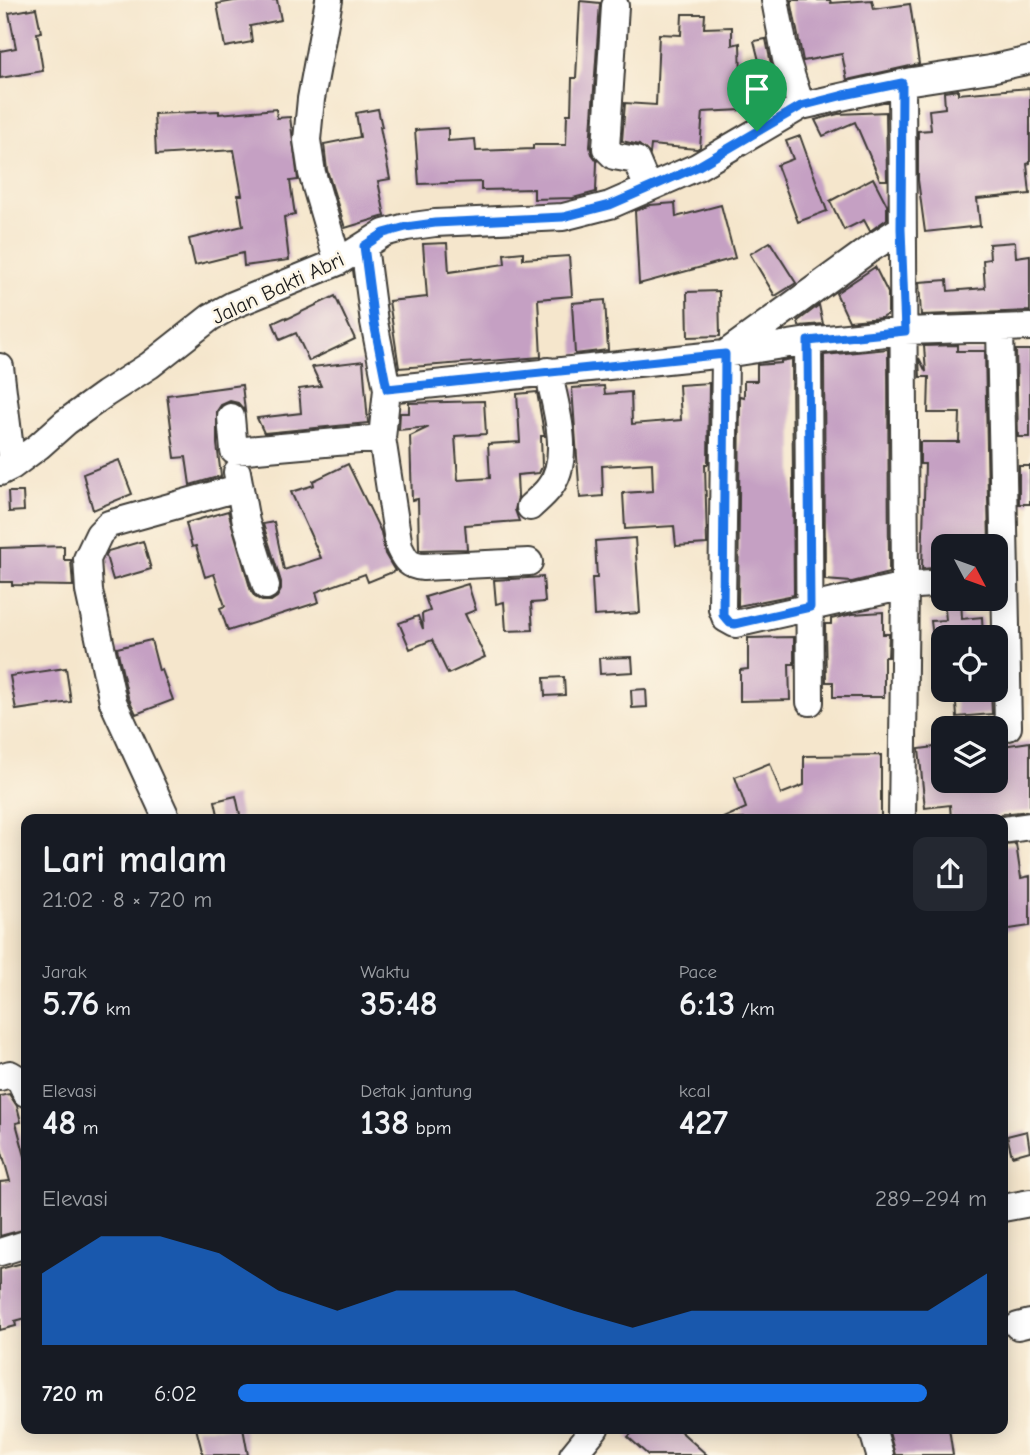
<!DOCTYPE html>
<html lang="id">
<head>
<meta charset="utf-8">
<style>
  body { margin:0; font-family:"Comic Neue",sans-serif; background:#242831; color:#f1f3f6; height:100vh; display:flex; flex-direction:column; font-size:26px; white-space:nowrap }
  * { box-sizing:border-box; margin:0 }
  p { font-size:23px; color:#9ea1a6 }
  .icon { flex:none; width:38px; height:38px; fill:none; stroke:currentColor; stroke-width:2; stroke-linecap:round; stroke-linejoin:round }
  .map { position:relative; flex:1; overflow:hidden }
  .sheet { position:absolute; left:21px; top:814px; width:987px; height:620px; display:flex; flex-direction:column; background:#171b24; border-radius:14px; box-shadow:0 4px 18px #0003 }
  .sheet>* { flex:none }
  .needle { width:46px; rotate:131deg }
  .buttons { position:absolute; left:931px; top:534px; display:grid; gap:14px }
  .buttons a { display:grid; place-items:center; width:77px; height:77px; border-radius:14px; background:#171b24; box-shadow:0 4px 18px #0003; font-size:35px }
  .pin { position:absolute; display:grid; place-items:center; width:60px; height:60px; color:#fff; margin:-72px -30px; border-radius:50% 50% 50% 0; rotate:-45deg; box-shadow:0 0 7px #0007 }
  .pin .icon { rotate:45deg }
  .round { display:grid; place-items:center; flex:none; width:74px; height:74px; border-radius:14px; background:#242831 }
  .overview { display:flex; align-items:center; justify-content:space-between; height:119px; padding:0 21px }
  h1 { font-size:38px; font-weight:700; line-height:52px }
  .stats { display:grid; grid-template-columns:repeat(3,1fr); gap:10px; height:119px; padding:7px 21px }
  .stats div { display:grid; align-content:center }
  .stats b { font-size:35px; font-weight:700 }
  .stats small { font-size:19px; font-weight:400 }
  .stats p { font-size:19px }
  .chart { height:196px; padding:14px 21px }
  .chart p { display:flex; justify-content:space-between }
  .chart svg { width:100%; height:126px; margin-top:7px; fill:#1a73e8; opacity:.7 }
  ul { padding:0 21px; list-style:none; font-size:23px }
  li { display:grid; grid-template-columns:112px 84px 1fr; align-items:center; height:52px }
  li i { height:18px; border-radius:9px; background:#1a73e8 }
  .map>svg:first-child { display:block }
  .building { fill:#c5a0c3 }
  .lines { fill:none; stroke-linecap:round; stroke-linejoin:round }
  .minor-casing { stroke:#3d3a36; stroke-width:30 }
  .minor { stroke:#fff; stroke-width:26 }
  .route-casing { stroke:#fff; stroke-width:14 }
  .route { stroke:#1a73e8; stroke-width:9 }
  .labels { text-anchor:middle; stroke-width:5; stroke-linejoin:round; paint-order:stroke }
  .street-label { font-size:21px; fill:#1c1c1c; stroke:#fcf5e5 }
</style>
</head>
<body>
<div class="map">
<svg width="1030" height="1455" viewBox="0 0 1030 1455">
  <rect width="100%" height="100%" fill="#fcf5e5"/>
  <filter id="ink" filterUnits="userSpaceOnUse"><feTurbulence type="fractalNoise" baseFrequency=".0143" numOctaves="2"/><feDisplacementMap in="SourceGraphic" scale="14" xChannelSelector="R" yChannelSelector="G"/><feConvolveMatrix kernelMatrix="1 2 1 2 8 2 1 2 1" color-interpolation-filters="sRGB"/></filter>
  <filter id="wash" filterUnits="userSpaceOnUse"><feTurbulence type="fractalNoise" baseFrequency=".00686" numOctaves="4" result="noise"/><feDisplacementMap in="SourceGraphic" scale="28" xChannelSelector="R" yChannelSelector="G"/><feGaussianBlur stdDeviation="1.57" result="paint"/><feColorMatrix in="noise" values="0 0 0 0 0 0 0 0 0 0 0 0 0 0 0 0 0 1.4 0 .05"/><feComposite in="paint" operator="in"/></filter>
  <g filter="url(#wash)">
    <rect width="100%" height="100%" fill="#f5e6cc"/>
    <g id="blocks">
      <path class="building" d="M239,0H277L281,20L250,26L252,42L225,47L217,4Z
        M791,0H830L831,3L872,0L874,9L910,4L919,64L847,80L842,54L803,61Z
        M580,1L600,3L590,147L592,154L597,161L596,192L573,198L534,199V189L481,190V182L419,184L415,130L448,128V141L475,139L476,151L533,149V145H566L567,114H571L572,78H576Z
        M36,8L41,32L37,33L43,71L0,78V51L16,48L9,13Z
        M682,14H705L704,28L732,27V45L740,43L742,110L703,112L700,147L697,149L651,145L650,154L639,145L622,141L625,103L656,105L659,34L681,35Z
        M766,39L771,64L782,97L769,100L754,41Z
        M1030,88V163L1027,164L1030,194L977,199L980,226L925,232L918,180V131L931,130L929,110L945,108L944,92L958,90V94Z
        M276,109L277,118L290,117L298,180L290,181L295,215L284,217L289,260L244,266L243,253L195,265L189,239L243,226L238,195H242L234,150L156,155L154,114L219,111V114Z
        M378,109L382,127H380L390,179L378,181L385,216L345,228L327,170L324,144L360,137L356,113Z
        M886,112L887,180H880L855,122L823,136L815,120L838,114Z
        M800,136L827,211L798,222L777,165L793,159L786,141Z
        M873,178L887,205V219L870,231L864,220L844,230L830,201Z
        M675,203L676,217L721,205L735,258L639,284L635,211L650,205Z
        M770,242L796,283L775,296L750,254Z
        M1015,242L1016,257L1030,255V311L921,315L919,282L947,280L948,291L985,288L983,260L990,259L989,244Z
        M447,243L449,272L505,264L504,254L523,252V259L569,256L572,296L538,299L541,357L399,368L389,301L427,297L423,244Z
        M875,267L888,293V314L881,318L849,321L836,293Z
        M719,291L720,336L688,337L687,292Z
        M335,296L355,339L309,361L296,333L280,340L273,323L286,317L287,319Z
        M605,300L608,350L575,354L572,303Z
        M819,305L823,324L799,326L798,321Z
        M957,345V351H985L989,546H943V567L922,569L925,464H920V442H959L960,413H928L929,377H920L919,358L926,372L924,346Z
        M888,349L889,573L852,582L825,580L824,355Z
        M1016,350H1030V437H1018Z
        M792,359L794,595L738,606L740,396L744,397V381H757V365L781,363V361Z
        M363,361L368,423L264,433L257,418L301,413L299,389L321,386L312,367Z
        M709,383L708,464H705L707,544L676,546L674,526L625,529L623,493L653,491L652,463L602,466L603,496L580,498L572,388L604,386L605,394L631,392L632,424L681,420L679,385Z
        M242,385L245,411L238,403L230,401L221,405L217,411V444L221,476L190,485L186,457L175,458L167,395Z
        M537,392L544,433L545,436H541L542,467L539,473L517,475L518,497L515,510L519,521L465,525L467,549L419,550L418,499L412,500L410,436L429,427L399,430L400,413H409V403L484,401L486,434L455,436L458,480L490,478L488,444L520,442L517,394Z
        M119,460L132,494L93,510L83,474Z
        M348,464L381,532L385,554L395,571L368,582L365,574L316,592L319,602L228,631L220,608L225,606L214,574L205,577L196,546L192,547L186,523L228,511L251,591L255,597L262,601H271L277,597L281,590V582L263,524L274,522L284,570L321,558L291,492L314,485L313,481Z
        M1019,466H1030V504H1019Z
        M8,492H23L24,511L9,512Z
        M635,538L640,613L594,616L592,578H597L595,541Z
        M143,541L151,569L113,580L106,556L108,551Z
        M64,546V560H71L73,586L12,585V582H0V548Z
        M543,577L545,602L531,603L533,630L506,631L504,602L496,604L494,580Z
        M468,584L476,610L465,614L485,657L448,674L432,640L410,649L399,623L418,616L423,629L422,614L430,611L425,597Z
        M961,598L962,619L982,617L983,637H933L931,621L946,620L944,599Z
        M883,612V634H889L888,657H884V697H833V682H826L825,624H831V619L852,614Z
        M794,637V664H789L790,700L740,701V670L748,669V638Z
        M151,640L159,671L162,670L173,700L136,714L128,697L117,648Z
        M632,657L633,672L600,674L599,658Z
        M66,668L71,702L16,710L10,676Z
        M564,677L565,695L545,696L544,678Z
        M646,689L647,707L632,708L631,690Z
        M955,690H991L992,714L957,717Z
        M1030,742V811L1001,814L992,819H951L950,805L925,808L919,749L943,746V780H996V747Z
        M881,755V819H721L746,808L735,777L770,763L781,794L804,785V756Z
        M236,796L241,819H219L215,801Z
        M1016,844L1021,878L1030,876V926L1003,930V845Z
        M9,1094L17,1106L21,1122L16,1123L26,1160V1229L0,1236V1182L10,1181L0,1145V1096Z
        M1027,1131L1030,1151L1012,1156L1007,1136Z
        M26,1262V1318L15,1321L16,1326L0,1330V1269Z
        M196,1428H243L248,1455H203Z
        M637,1428H677L707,1455H648L628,1437Z
        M888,1428H949L953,1455H895Z"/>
    </g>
  </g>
  <g filter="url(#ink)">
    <use href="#blocks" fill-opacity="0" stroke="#3d3a36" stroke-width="2"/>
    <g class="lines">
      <defs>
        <path id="minor" d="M329,0L311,99L307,140L312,173L338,262
          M775,0L786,59L801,106
          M615,6L606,148L614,156L636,160L648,188
          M901,229L867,251L725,354L722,609L726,619L735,624L905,586L943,583
          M364,246L374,322L387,389L382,438L399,547C405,560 409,566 423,567L529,562
          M1000,328L1008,727
          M808,341L810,702
          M0,367L12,466
          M387,389L725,354L808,341L905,331L1030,327
          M231,417L234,451L382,438
          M0,472L12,466L39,446L66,422L105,394L150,365L211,317L233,305L338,262L384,233L406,227L435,223L563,217L610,205L697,167L801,106L912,81L990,69L1030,60
          M237,472L246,522L266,586
          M530,507C536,501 544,495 549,488C573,459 555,404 548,371
          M167,819L113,702L89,591L87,559L99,534L109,524L238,488
          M902,819L905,586L902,83
          M1003,830L1030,826
          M0,1077L10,1074L20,1080L26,1093
          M1003,1208L1030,1203
          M0,1252L26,1244
          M1018,1326L1030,1323
          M872,1428L880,1455
          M573,1455L595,1428"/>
      </defs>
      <use href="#minor" class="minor-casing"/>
      <use href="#minor" class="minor"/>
    </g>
  </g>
  <g class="lines" filter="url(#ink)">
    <defs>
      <path id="route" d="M902,83L901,229L905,331L808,341L810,607L735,624L730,623L723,615L725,354L387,389L374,323L364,246L384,233L406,227L435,223L563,217L610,205L697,167L801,106L844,95Z"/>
    </defs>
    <use href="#route" class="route-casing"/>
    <use href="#route" class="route"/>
  </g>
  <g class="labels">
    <g class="street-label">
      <text transform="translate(278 288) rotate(-25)" y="7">Jalan Bakti Abri</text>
    </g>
  </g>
</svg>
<div class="buttons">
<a><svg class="needle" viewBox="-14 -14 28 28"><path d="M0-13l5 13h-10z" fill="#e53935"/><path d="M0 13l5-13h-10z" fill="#9ea1a6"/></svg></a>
<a><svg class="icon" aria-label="locate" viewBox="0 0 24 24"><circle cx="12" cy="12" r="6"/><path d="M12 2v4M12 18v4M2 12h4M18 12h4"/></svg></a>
<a><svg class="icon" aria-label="layers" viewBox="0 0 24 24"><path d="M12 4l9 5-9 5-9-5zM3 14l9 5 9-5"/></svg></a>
</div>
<div class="pin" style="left:757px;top:131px;background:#1e9e55"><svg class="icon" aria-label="arrive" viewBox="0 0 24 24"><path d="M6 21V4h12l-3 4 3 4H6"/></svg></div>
<section class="sheet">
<div class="overview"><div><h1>Lari malam</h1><p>21:02 · 8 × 720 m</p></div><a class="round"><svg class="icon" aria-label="share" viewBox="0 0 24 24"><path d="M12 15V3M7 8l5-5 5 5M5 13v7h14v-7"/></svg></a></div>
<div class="stats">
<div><p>Jarak</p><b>5.76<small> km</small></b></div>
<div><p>Waktu</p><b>35:48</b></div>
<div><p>Pace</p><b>6:13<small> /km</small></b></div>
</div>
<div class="stats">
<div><p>Elevasi</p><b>48<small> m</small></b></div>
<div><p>Detak jantung</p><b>138<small> bpm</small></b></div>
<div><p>kcal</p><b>427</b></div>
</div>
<div class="chart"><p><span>Elevasi</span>289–294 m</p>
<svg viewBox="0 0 160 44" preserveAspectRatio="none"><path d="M0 44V19L10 6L20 6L30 12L40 25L50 32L60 25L70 25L80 25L90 32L100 38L110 32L120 32L130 32L140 32L150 32L160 19V44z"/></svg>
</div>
<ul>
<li><b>720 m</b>6:02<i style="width:92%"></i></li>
</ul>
</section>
</div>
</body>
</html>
